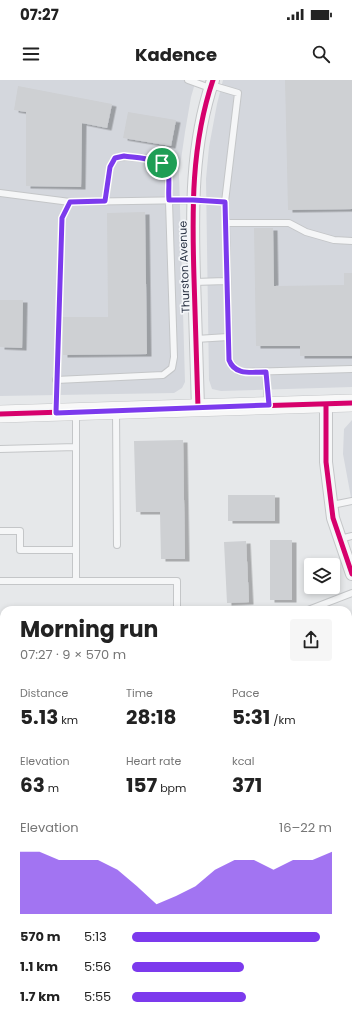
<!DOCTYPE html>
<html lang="en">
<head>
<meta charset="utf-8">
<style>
  body { margin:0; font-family:Poppins,sans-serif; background:#f6f6f6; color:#222; height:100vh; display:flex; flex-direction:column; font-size:15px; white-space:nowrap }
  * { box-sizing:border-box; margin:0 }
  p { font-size:13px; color:#767676 }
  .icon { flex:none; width:22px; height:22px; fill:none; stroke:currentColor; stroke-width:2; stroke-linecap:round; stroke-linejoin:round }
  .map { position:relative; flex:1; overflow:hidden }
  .details { position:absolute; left:0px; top:526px; width:352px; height:414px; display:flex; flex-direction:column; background:#fff; border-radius:12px 12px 0 0; box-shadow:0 2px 6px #0003 }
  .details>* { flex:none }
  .buttons { position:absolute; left:304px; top:478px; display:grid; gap:8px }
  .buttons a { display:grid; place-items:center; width:36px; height:36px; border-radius:4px; background:#fff; box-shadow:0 2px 6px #0003; font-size:20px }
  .pin { position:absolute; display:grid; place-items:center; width:34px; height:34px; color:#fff; margin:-17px; border:2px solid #fff; border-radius:50%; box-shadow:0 1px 4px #0007 }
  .round { display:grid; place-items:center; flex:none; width:42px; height:42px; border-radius:4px; background:#f6f6f6 }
  .headline { display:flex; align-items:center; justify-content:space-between; height:68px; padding:0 20px }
  h1 { font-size:22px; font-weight:700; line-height:30px }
  .stats { display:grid; grid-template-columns:repeat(3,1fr); gap:6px; height:68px; padding:4px 20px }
  .stats div { display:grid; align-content:center }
  .stats b { font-size:20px; font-weight:700 }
  .stats small { font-size:11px; font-weight:400 }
  .stats p { font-size:11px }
  .chart { height:112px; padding:8px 20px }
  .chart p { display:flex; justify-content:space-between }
  .chart svg { width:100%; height:72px; margin-top:4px; fill:#7c3aed; opacity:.7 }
  ul { padding:0 20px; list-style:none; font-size:13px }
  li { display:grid; grid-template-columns:64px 48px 1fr; align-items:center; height:30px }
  li i { height:10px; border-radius:5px; background:#7c3aed }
  .status { display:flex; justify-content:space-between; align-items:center; height:28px; padding:0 20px; background:#fff; direction:ltr }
  .status svg { height:11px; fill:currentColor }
  header { display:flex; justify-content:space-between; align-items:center; height:52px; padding:0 20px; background:#fff; font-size:18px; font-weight:700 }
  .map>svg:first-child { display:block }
  .built { fill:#d4d7dd }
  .building { fill:#ced0d3; filter:url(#shadow) }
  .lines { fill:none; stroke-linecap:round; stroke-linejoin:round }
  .lane-casing { stroke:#c4c6c8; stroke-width:8 }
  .street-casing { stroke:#c4c6c8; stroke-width:14 }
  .secondary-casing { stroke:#c4c6c8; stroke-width:18 }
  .path { stroke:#c5c6ca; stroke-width:2; stroke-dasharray:3 3; stroke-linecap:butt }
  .lane { stroke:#f5f6f7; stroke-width:6 }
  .street { stroke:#f5f6f7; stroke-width:12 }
  .secondary { stroke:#f8f8f8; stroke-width:17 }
  .cycleway-casing { stroke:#f4f6f9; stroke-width:8 }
  .cycleway { stroke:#d6006c; stroke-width:5 }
  .route-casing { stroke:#fff; stroke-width:8 }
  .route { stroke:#7c3aed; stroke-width:5 }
  .labels { text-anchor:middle; stroke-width:3.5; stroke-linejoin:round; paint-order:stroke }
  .street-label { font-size:11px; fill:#2b3445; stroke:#f4f6f9 }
</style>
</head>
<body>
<div class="status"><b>07:27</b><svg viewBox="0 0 49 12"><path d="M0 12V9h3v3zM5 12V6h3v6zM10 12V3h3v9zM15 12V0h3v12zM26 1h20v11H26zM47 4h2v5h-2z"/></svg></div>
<header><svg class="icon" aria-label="menu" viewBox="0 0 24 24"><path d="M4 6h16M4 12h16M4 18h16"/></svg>Kadence<svg class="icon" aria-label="search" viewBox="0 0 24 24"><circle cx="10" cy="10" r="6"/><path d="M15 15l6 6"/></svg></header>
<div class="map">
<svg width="352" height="940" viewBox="0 0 352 940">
  <defs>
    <filter id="shadow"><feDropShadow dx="4.5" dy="2.5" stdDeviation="0" flood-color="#0004"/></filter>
  </defs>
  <rect width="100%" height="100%" fill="#e6e8ea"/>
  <path class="built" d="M0,0H196L191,17L185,52L179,93L185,302L182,308L174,313L0,316Z
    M223,0H352V307L221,311L212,309L209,300L206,99L209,67L217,24Z
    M352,340V423L343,374L344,349Z
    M348,586H352V940H0V723H4V936H348Z"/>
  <path class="building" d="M285,0H352V129L288,130Z
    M18,6L112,24L107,48L82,43L81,107L26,106V32L14,30Z
    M128,32L176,40L171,66L123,58Z
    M145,132L147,274L63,275V237H108L107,133Z
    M254,148H273L274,206L344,205V193H352V276H300V266H256Z
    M0,220H23L22,268L0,267Z
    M183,360L185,479H161L160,432H136L134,361Z
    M228,415H275V441H228Z
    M270,460H292V520H270Z
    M246,461L249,522L227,523L224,462Z"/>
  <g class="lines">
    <defs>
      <path id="lane" d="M188,0L210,8
        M0,113L70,122
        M225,122L226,143
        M352,161L334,160L306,152L289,143H226L229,280C232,286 235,290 242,292L352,289
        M194,202L226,201
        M196,259L228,257
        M266,292L268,324
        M56,300L163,295L172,288L174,277L168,90C166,88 164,84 162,83C153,77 125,76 115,78L110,87L105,121
        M56,331L62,138L70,122L193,120L225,122L238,13L211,5
        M116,331L117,465
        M76,333V501
        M0,369L76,367
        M332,425L352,421
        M0,451H20V470H76
        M340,459L352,456
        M0,501H177V530
        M308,530L352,513
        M348,640L352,632
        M0,677H4
        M0,881H4
        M348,924H352"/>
      <path id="street" d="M326,324V382L333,438L352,494
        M198,328C197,285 195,241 194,198C192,132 191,64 213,0"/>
      <path id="secondary" d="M0,334L352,323"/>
    </defs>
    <use href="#lane" class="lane-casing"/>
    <use href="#street" class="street-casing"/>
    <use href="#secondary" class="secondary-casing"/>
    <path class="path" d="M241,940L243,936"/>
    <use href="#lane" class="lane"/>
    <use href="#street" class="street"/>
    <use href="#secondary" class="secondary"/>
    <defs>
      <path id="cycleway" d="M326,324V382L333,438L352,494
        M198,328C197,285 195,241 194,198C192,132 191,64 213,0
        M0,334L352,323"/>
    </defs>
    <use href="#cycleway" class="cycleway-casing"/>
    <use href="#cycleway" class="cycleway"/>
  </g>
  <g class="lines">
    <defs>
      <path id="route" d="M124,76C136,78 164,78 168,91C170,100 168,111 169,120H193L225,122L229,280C235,296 252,292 266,292L269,325L56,333L62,138L70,122L105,121L110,87L115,78Z"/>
    </defs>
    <use href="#route" class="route-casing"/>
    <use href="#route" class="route"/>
  </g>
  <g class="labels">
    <g class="street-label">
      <text transform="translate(184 187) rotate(-92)" y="4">Thurston Avenue</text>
    </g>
  </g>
</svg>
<div class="buttons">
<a><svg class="icon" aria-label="layers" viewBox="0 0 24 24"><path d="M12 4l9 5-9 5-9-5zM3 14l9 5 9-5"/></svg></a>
</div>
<div class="pin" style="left:162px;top:83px;background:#1e9e55"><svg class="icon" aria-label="arrive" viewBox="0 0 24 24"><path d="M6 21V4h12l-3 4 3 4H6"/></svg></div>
<section class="details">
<div class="headline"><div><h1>Morning run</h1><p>07:27 · 9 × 570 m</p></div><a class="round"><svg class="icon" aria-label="share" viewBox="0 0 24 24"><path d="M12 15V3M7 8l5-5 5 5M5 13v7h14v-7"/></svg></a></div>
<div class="stats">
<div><p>Distance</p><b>5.13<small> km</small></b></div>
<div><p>Time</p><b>28:18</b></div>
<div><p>Pace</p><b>5:31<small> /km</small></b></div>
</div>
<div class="stats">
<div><p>Elevation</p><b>63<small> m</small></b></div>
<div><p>Heart rate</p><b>157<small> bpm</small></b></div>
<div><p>kcal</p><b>371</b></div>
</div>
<div class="chart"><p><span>Elevation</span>16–22 m</p>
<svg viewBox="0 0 160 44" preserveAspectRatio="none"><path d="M0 44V6L10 6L20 11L30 11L40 11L50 17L60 27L70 38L80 33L90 27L100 17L110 11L120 11L130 17L140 11L150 11L160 6V44z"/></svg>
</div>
<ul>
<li><b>570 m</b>5:13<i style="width:94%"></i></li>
<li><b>1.1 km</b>5:56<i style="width:56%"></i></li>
<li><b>1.7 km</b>5:55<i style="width:57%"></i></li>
</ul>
</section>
</div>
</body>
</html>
